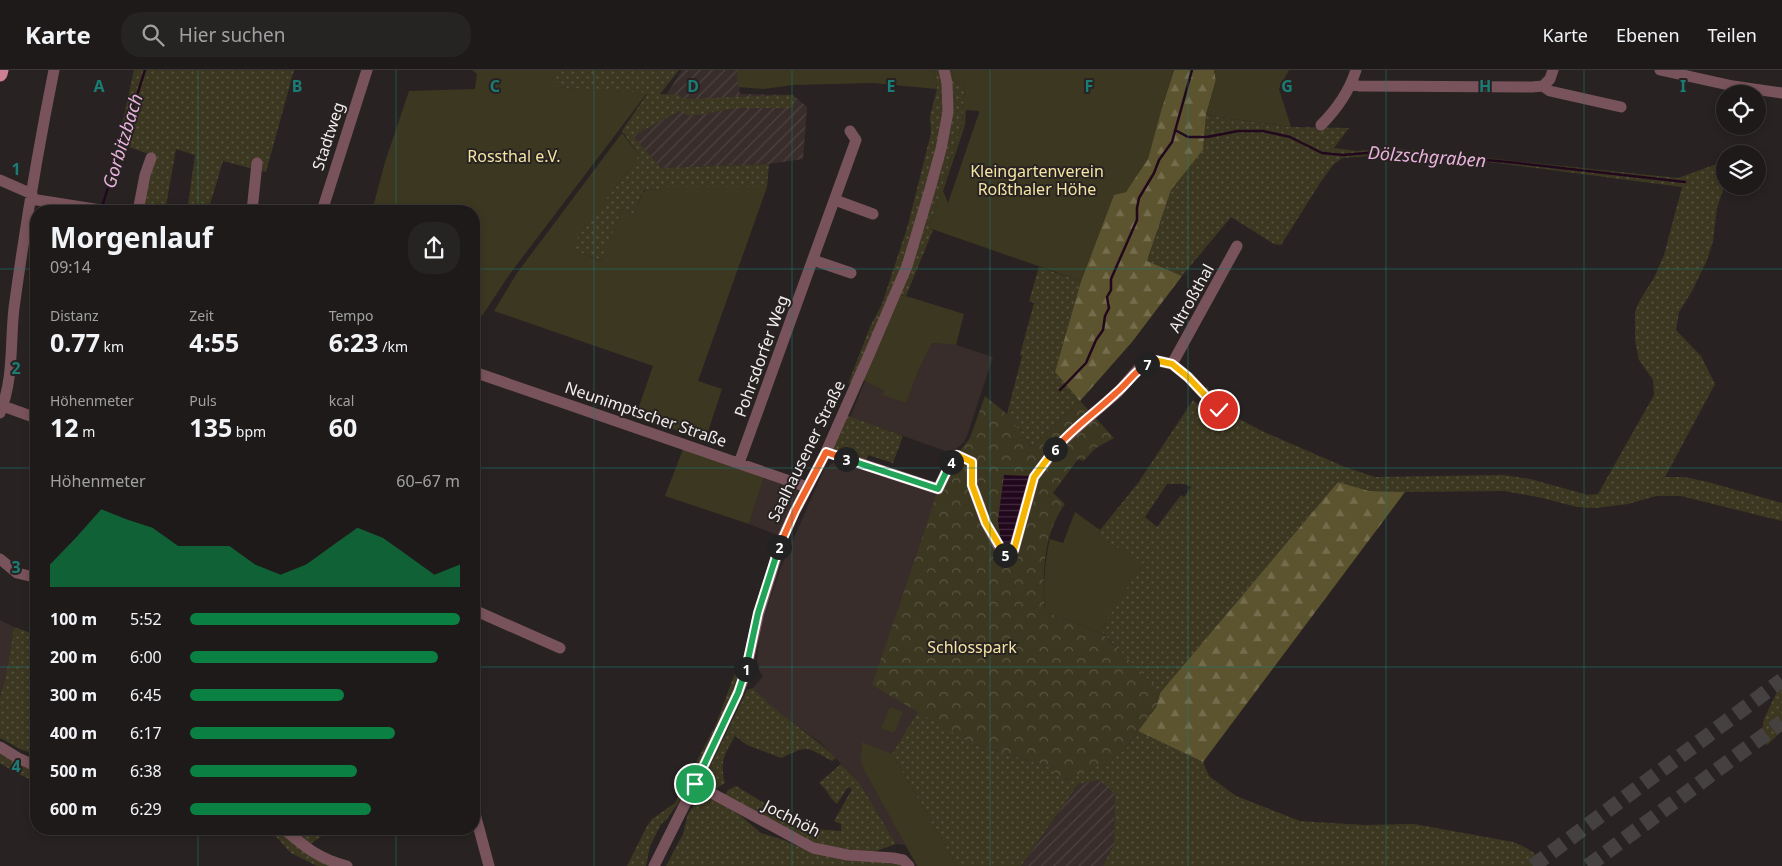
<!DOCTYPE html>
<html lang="de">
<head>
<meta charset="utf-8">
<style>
  body { margin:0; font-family:"Noto Sans",sans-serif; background:#262323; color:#f1f3f6; height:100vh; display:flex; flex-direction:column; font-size:19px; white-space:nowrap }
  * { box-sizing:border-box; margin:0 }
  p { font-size:16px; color:#a1a1a2 }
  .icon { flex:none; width:28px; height:28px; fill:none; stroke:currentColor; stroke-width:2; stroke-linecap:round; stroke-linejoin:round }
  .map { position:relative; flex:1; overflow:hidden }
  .panel { position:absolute; left:30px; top:135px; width:450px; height:630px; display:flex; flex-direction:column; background:#1e1a1a; border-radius:20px; box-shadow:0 2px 8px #0003,0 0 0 1px #3c3839 }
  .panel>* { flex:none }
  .buttons { position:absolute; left:1716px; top:15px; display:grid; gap:10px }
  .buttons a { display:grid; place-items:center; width:50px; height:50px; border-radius:50%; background:#1e1a1a; box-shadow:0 2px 8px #0003,0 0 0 1px #3c3839; font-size:25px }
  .pin { position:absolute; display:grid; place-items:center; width:42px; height:42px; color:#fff; margin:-21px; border:2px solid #fff; border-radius:50%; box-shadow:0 1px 5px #0007 }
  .km { position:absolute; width:25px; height:25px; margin:-12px; border-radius:50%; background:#222; color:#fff; font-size:14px; line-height:25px; text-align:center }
  .round { display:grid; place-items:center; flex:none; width:52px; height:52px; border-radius:20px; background:#262323 }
  .head { display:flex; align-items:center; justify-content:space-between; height:85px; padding:0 20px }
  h1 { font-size:28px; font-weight:700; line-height:38px }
  .stats { display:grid; grid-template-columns:repeat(3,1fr); gap:8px; height:85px; padding:5px 20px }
  .stats div { display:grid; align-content:center }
  .stats b { font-size:25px; font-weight:700 }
  .stats small { font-size:14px; font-weight:400 }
  .stats p { font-size:14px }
  .chart { height:140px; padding:10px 20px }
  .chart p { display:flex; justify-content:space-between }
  .chart svg { width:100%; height:90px; margin-top:5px; fill:#0b8043; opacity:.7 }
  ul { padding:0 20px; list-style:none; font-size:16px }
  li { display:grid; grid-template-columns:80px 60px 1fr; align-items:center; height:38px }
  li i { height:12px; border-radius:6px; background:#0b8043 }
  header { display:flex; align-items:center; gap:30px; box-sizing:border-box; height:70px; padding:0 25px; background:#1e1a1a; border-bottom:1px solid #3c3839 }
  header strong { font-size:24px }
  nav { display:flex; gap:28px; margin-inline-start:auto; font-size:18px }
  .search { width:350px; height:45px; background:#262323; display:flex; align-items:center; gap:12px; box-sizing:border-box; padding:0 18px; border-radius:20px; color:#a1a1a2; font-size:19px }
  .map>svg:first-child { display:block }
  .built { fill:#382d2a }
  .industrial { fill:url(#industrial-furrows) }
  .grass { fill:url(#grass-dots); fill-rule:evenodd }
  .forest { fill:url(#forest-firs) }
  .park { fill:url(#park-crowns) }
  .garden { fill:#3c3720; fill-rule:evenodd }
  .water { fill:url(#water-rules) }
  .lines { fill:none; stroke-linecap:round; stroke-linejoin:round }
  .stream { stroke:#21081d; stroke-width:2.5 }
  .highway-tunnel { stroke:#464141; stroke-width:15; stroke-dasharray:15 8; stroke-linecap:butt }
  .minor { stroke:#79535b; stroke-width:11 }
  .major { stroke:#cc8092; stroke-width:15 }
  .split-1-casing { stroke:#fff; stroke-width:10 }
  .split-2-casing { stroke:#fff; stroke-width:10 }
  .split-3-casing { stroke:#fff; stroke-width:10 }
  .split-4-casing { stroke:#fff; stroke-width:10 }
  .split-5-casing { stroke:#fff; stroke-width:10 }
  .split-6-casing { stroke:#fff; stroke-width:10 }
  .split-7-casing { stroke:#fff; stroke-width:10 }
  .split-8-casing { stroke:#fff; stroke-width:10 }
  .split-1 { stroke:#22a559; stroke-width:6 }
  .split-2 { stroke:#22a559; stroke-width:6 }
  .split-3 { stroke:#f0652b; stroke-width:6 }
  .split-4 { stroke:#22a559; stroke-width:6 }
  .split-5 { stroke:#f5b400; stroke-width:6 }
  .split-6 { stroke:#f5b400; stroke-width:6 }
  .split-7 { stroke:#f0652b; stroke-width:6 }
  .split-8 { stroke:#f5b400; stroke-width:6 }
  .grid { fill:none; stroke:#1a7c74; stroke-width:1; stroke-opacity:0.55 }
  .labels { text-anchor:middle; stroke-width:4; stroke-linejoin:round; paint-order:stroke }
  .street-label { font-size:16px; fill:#f1eeee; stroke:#282322 }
  .park-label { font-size:16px; fill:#f5e5a4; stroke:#282322 }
  .water-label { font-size:18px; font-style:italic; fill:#e9b2dd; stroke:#282322 }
  .grid-label { font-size:16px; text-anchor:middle; font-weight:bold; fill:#1a7c74; stroke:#282322; stroke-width:4; stroke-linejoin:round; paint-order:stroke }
</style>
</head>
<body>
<header>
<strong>Karte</strong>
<div class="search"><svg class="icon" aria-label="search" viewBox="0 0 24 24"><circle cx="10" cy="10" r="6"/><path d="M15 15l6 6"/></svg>Hier suchen</div>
<nav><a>Karte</a><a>Ebenen</a><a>Teilen</a></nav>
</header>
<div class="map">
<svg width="1782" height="796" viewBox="0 0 1782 796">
  <defs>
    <pattern id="industrial-furrows" width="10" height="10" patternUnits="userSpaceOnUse" patternTransform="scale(1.25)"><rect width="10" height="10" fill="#382d2a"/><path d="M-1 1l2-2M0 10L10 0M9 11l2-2" fill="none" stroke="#4c423f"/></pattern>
    <pattern id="grass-dots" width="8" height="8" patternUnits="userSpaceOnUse" patternTransform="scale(1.25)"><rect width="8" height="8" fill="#3c3720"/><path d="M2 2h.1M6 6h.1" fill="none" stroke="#595441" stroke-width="1.8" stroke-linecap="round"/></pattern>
    <pattern id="forest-firs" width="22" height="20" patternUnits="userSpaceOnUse" patternTransform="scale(1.25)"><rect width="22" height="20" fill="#5c532f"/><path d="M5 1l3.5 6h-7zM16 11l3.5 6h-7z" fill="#746c4d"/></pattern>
    <pattern id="park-crowns" width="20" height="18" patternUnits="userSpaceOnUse" patternTransform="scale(1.25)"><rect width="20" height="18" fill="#3c3720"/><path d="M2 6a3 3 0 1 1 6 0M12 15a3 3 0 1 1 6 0" fill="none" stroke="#595441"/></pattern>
    <pattern id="water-rules" width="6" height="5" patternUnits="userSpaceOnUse" patternTransform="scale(1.25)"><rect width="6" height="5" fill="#21081d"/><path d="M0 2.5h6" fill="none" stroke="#422c3e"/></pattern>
  </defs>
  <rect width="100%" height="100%" fill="#282322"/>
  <path class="built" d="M932,273L956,275L993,287L967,366L963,373L951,383L850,347L865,311L884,321L882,325L918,301Z
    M835,391L946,424L969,672L892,684L957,796H917L906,775L896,774L859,712L820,672L767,634L753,618L763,606L758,599L757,590L760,560L780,499L824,400Z
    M764,407L795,416L798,420L797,427L778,465L749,454Z
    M0,550L14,557L7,600L0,626Z"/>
  <path class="industrial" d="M682,0H737L740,24L793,25L807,37L803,89L769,94L661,98L632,67L635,47L667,24Z
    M1099,710L1115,724L1114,774L1103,796H1021L1078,714Z"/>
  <path class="grass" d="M134,0H294L266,102L223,91L208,141H187L195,85L176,79L165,141H142L149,84L118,73Z
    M555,0H679L660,24L679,25L683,29L793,25L795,28L793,38H738L690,46L679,41L633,66L661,98L769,94L767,117H662L660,120L649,119L643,121L634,144L622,139L602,191L569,178L639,85L622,61L647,24L554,17Z
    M934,0H951L954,12L965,14L962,54L929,158L933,160L906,226L895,225L859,308L848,314L870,257L882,234L908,155L931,63L930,46L937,19Z
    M1206,45L1291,57L1349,58L1334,78L1356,81L1390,78L1678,108L1725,91V114L1717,138L1713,171L1707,190L1692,221L1679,242L1676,260L1701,286L1715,314L1665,407H1684L1708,412L1782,433V451L1681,426H1656L1628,434L1595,438L1577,437L1538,427L1504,421L1405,422L1369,421L1338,412L1160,623L1102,562V560L1105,553L1098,466L1100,460L1138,413L1193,330L1214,348L1219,340L1202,322L1207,317L1215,328L1239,349L1264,362L1345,397L1375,407L1503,405L1530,409L1588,425L1598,424L1654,325L1653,310L1639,290L1635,270V242L1640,230L1654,208L1664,185L1682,117L1458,88L1395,84L1342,88L1333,95L1320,113L1281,175L1274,174L1231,147L1182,206L1147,192L1171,120L1203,80ZM1167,414H1185L1191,417L1184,427L1181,425L1157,457L1145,447Z
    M1039,197L1081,211L1055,302L1080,331L1032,377L1007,344L1022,286L1020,285L1034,233L1029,231Z
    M843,344L903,366L893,393L868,385L865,395L826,382Z
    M33,514H36V684L22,680L0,668V627L7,600L14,557L31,563Z
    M738,595L740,596L739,605L735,619L684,725L666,750L661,754L650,776L646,796H627L647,756L652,749L675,733L716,654Z
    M1782,611V661L1767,675L1760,672L1764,649Z
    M753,618C777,645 810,662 836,688L832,691C805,676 809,675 781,688L747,675L735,666C725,684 719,691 725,713L715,719C708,714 707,711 707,703L747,620Z
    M918,642L969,672L1049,697L1065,710L1126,679L1138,661L1203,692L1209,706L1236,726L1300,751L1364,755L1414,754L1513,772C1526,777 1537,783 1545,796H1103L1114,774L1115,724L1099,710L1078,714L1021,796H957L892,684Z
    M0,682L36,701V712L16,703L0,693Z
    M841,694L859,712L896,774L873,782L828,777L807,771L725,725L728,720L736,716L797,753L814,759L841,761V754L834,751L852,719L848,717L837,734C830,729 828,720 819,713Z
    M708,728L716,730L741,746L761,763L784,770L812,783L909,796H666L683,764L688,744L698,729Z
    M269,759H277L292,772L333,796H317L291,783Z
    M291,759H331L309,775Z"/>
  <path class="forest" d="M1174,0H1214L1216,10L1206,45L1203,80L1171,120L1147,191L1182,206L1132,272L1080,331L1055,302L1081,211L1114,124L1126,122L1163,34Z
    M1338,412L1369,421L1405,422L1203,692L1138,661L1156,637L1160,623Z"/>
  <path class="park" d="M985,326L1007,344L1032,377L1080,331L1114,368L1096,378L1083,391L1078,389L1053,423L1065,434C1043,464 1042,505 1045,541L1104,565L1152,613L1160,623L1156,637L1138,661L1126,679L1107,692L1064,710L1049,697L969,672L872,615L925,460L938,419L951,392L970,368Z"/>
  <path class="garden" d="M472,0H555V17L647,23L509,205L482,246L474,240V141H372L385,92L409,21L475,19L477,4Z
    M737,0H934L937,19L873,13L793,15L764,19L738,17Z
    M951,0H1174L1163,34L1148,89L1126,122L1114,125L1081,211L929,158L962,54L965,14L954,12ZM966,40L979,41V43L948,133L943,121L965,55Z
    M1214,0H1289L1279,19L1291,57L1206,45L1216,10Z
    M622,63L639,85L570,178L601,191L622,139L634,144L643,122L649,119L660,120L661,117H767L698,311L722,319L705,371L636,345L653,296L494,241L517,203Z
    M895,225L906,226L964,244L956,275L932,273L918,301L906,333L882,325L884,321L859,308Z
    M683,379L764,407L749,454L665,426Z
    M1075,442L1100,460L1098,466L1143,493L1105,553L1102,560L1104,565L1045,541C1043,516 1044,494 1050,469L1063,473Z
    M890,637L903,642L894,663L881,658Z
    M862,672L892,684L957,796H917L861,694Z"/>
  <path class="water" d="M1004,405L1030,406L1021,447L1007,478L1001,472L998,450Z"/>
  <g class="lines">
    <path class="stream" d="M1175,60L1188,67H1207L1238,61H1263L1290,67L1322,83L1343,85L1390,81L1518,93L1685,112
      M102,137L145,0
      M1060,320L1086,293L1096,270L1103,260L1105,246L1109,238L1107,227L1111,220V209L1137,150V138L1139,128L1154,103L1159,90L1172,72L1192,0"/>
    <path class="highway-tunnel" d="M1533,796L1782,610
      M1588,796L1782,652"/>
    <path class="minor" d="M1660,0L1733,16L1782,23
      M1352,14L1359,16L1532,17L1543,16L1550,21L1621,37
      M1543,16L1550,9L1553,0
      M1321,55C1337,39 1349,22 1356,0
      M0,110L32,124
      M31,129L107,141
      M835,130L873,144
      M138,141L145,105L151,88
      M252,141L257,93
      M322,141L367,0
      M813,190L851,203
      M1172,294L1237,176
      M474,302L807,417
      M3,336L36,348
      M0,343C14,309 10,273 14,238C25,158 38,79 54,0
      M826,382L938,419L951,392L957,385L972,392V415L986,453L1000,479L1008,489L1014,480L1034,407L1057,377L1073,361L1118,322L1139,298L1153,290L1172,294L1188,307L1219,340
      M739,393L856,70L850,61
      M0,489L17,503L34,507L36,505
      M474,540L560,578
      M0,677L18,688L36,696
      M695,714L813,778L848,785L893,788L903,790L909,796
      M474,740L489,796
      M284,759C305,777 319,789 347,796
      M654,796L695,714L738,623L745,605L759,543L782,469L795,441L826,382L869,285L907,196L930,119L941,79L948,42L947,13L944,0"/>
    <path class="major" d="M0,4L1,0"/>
  </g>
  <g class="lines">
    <defs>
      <path id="split-1" d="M695,714L738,623L746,599"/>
      <path id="split-2" d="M746,599L758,543L779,477"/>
      <path id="split-3" d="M779,477L795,441L826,382L846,389"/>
      <path id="split-4" d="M846,389L938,419L951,392"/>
      <path id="split-5" d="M951,392L957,385L972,392V415L986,453L1005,485"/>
      <path id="split-6" d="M1005,485L1008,489L1014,480L1034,407L1055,379"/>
      <path id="split-7" d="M1055,379C1073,358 1096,342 1116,323C1127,314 1135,301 1147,294"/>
      <path id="split-8" d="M1147,294L1154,290L1172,294L1188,307L1219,340"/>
    </defs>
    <use href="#split-1" class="split-1-casing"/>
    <use href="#split-2" class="split-2-casing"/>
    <use href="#split-3" class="split-3-casing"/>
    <use href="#split-4" class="split-4-casing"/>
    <use href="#split-5" class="split-5-casing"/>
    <use href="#split-6" class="split-6-casing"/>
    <use href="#split-7" class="split-7-casing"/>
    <use href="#split-8" class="split-8-casing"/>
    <use href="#split-1" class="split-1"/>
    <use href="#split-2" class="split-2"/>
    <use href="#split-3" class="split-3"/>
    <use href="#split-4" class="split-4"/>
    <use href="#split-5" class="split-5"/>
    <use href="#split-6" class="split-6"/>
    <use href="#split-7" class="split-7"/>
    <use href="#split-8" class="split-8"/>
  </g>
  <path class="grid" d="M198,0V141M396,0V141M594,0V796M792,0V796M990,0V796M1188,0V796M1386,0V796M1584,0V796M0,199H36M474,199H1782M0,398H36M474,398H1782M0,597H36M474,597H1782M198,759V796M396,759V796"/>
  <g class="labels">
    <g class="street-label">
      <text transform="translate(328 66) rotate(-72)" y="6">Stadtweg</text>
      <text transform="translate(1191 228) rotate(-61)" y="6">Altroßthal</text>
      <text transform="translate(761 286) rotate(-70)" y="6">Pohrsdorfer Weg</text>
      <text transform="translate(646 344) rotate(19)" y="6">Neunimptscher Straße</text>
      <text transform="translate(806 381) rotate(-64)" y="6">Saalhausener Straße</text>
      <text transform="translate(792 748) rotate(27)" y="6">Jochhöh</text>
    </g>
    <g class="park-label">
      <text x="514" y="92">Rossthal e.V.</text>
      <text x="1037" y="107">Kleingartenverein<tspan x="1037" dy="18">Roßthaler Höhe</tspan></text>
      <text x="972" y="583">Schlosspark</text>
    </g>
    <g class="water-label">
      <text transform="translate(123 71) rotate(-73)" y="6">Gorbitzbach</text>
      <text transform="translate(1427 87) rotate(4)" y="6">Dölzschgraben</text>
    </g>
  </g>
  <g class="grid-label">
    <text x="99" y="22">A</text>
    <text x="297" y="22">B</text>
    <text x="495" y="22">C</text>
    <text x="693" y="22">D</text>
    <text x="891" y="22">E</text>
    <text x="1089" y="22">F</text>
    <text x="1287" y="22">G</text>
    <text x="1485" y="22">H</text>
    <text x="1683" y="22">I</text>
    <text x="16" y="105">1</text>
    <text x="16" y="304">2</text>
    <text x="16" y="503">3</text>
    <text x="16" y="702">4</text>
  </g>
</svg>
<div class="buttons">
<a><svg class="icon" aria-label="locate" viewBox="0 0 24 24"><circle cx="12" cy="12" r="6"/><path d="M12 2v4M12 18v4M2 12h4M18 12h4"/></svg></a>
<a><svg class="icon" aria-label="layers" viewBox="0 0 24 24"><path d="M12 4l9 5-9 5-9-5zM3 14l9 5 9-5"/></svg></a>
</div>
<div class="pin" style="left:695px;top:714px;background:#1e9e55"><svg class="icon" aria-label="arrive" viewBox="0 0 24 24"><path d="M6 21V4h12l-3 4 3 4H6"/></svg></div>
<div class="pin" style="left:1219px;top:340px;background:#d93025"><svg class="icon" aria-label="check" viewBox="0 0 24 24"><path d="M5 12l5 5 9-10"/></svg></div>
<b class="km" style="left:746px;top:599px">1</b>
<b class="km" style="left:779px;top:477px">2</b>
<b class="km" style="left:846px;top:389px">3</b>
<b class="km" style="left:951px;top:392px">4</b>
<b class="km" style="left:1005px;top:485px">5</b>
<b class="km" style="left:1055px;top:379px">6</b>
<b class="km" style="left:1147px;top:294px">7</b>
<section class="panel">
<div class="head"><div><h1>Morgenlauf</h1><p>09:14</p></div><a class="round"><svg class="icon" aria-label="share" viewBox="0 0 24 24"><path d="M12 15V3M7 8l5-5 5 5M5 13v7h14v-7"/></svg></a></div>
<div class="stats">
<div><p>Distanz</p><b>0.77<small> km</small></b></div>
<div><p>Zeit</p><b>4:55</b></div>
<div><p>Tempo</p><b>6:23<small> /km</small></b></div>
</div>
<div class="stats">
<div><p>Höhenmeter</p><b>12<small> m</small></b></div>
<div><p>Puls</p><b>135<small> bpm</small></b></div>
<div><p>kcal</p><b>60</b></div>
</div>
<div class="chart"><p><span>Höhenmeter</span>60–67 m</p>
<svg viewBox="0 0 160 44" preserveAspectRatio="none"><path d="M0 44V33L10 20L20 6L30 11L40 15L50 24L60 24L70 24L80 33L90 38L100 33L110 24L120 15L130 20L140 29L150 38L160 33V44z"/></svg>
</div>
<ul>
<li><b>100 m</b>5:52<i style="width:100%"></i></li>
<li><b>200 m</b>6:00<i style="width:92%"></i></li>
<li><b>300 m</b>6:45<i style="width:57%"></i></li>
<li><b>400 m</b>6:17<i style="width:76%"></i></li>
<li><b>500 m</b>6:38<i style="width:62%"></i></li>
<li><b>600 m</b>6:29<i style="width:67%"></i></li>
</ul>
</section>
</div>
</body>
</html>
